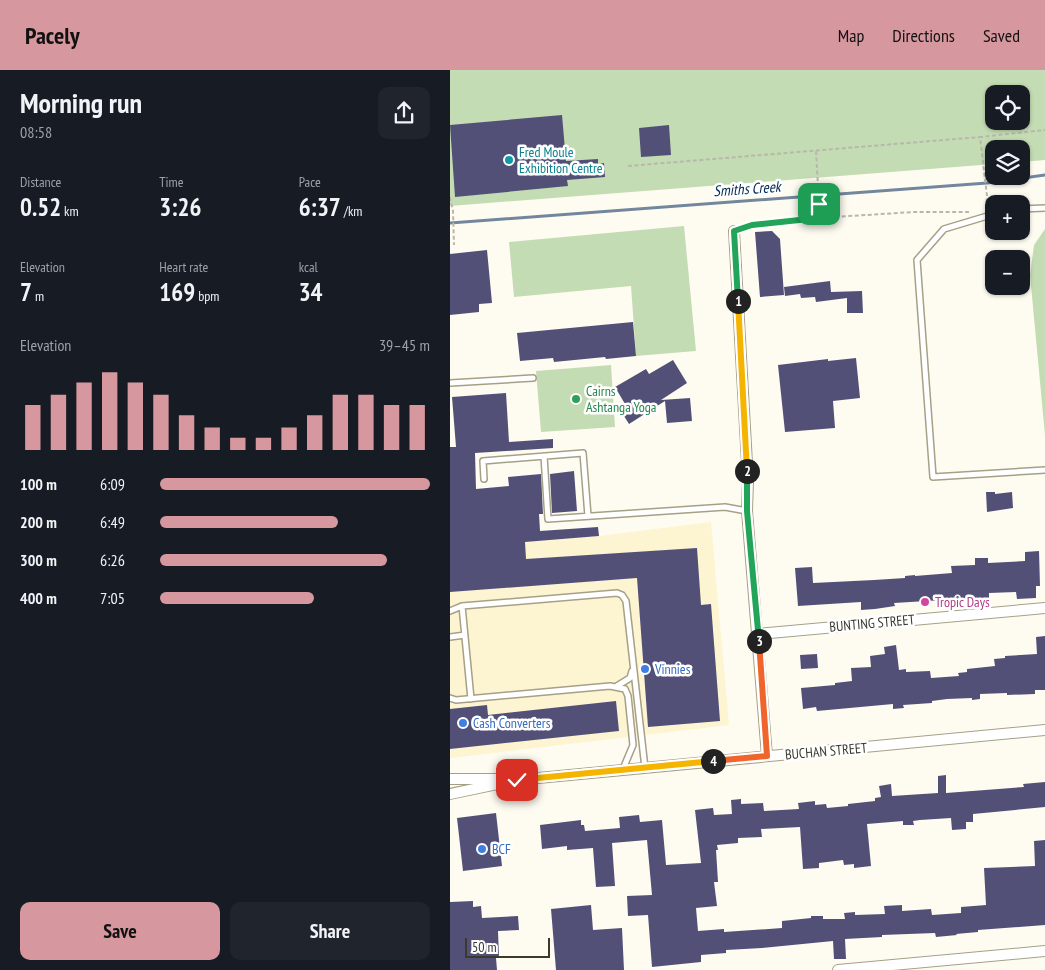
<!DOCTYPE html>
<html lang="en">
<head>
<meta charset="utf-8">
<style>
  body { margin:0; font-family:"PT Sans Narrow",sans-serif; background:#20242c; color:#f1f3f6; height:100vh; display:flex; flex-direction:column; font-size:19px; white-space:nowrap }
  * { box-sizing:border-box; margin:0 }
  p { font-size:16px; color:#9ea1a6 }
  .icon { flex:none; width:28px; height:28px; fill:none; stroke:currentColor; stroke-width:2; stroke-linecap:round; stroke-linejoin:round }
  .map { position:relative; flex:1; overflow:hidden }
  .panel { display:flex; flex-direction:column; background:#171b24; width:450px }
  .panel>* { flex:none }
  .controls { position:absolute; left:535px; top:15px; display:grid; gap:10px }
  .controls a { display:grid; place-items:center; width:45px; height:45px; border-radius:10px; background:#171b24; box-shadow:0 1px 4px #0004; font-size:25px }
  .scale { position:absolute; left:15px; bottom:12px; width:85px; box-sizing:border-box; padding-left:5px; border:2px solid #3b392e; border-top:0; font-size:14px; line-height:18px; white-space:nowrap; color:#3b392e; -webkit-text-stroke:4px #fff; paint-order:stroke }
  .pin { position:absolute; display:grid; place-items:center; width:42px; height:42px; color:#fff; margin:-21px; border-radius:10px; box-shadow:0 2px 8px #0006 }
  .km { position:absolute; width:25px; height:25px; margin:-12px; border-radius:50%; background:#222; color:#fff; font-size:14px; line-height:25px; text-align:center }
  .round { display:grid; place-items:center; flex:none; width:52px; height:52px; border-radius:10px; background:#20242c }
  .overview { display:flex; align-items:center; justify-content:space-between; height:85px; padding:0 20px }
  h1 { font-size:28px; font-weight:600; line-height:38px }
  .metrics { display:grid; grid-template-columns:repeat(3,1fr); gap:8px; height:85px; padding:5px 20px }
  .metrics div { display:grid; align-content:center }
  .metrics b { font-size:25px; font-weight:600 }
  .metrics small { font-size:14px; font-weight:400 }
  .metrics p { font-size:14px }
  .chart { height:140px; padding:10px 20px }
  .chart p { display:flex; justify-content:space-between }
  .chart svg { width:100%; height:90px; margin-top:5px; stroke:#d7979e; stroke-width:6 }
  .button { display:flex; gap:10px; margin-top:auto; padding:10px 20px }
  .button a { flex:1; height:58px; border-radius:10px; background:#d7979e; color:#111; font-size:20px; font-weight:600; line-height:58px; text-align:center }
  .button a+a { background:#20242c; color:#f1f3f6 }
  ul { padding:0 20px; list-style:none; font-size:16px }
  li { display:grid; grid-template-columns:80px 60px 1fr; align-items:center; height:38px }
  li i { height:12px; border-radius:6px; background:#d7979e }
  header { display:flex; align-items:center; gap:30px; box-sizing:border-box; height:70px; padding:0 25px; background:#d7979e; color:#111 }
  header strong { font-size:24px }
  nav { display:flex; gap:28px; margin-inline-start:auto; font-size:18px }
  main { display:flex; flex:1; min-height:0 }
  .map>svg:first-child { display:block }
  .built { fill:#fdf4d2 }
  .green { fill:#c4dcb3; fill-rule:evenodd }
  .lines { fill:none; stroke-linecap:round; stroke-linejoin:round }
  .stream { stroke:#72879d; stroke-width:3 }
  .building { fill:#535078 }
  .lane-casing { stroke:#a6a087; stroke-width:8 }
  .street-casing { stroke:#a6a087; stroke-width:12 }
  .path { stroke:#b9b7ac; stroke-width:2; stroke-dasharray:4 2.5; stroke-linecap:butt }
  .lane { stroke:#fff; stroke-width:5 }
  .street { stroke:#fff; stroke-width:10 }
  .split-1-casing { stroke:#fff; stroke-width:10 }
  .split-2-casing { stroke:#fff; stroke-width:10 }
  .split-3-casing { stroke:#fff; stroke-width:10 }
  .split-4-casing { stroke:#fff; stroke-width:10 }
  .split-5-casing { stroke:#fff; stroke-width:10 }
  .split-1 { stroke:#22a559; stroke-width:6 }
  .split-2 { stroke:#f5b400; stroke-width:6 }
  .split-3 { stroke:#22a559; stroke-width:6 }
  .split-4 { stroke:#f0652b; stroke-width:6 }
  .split-5 { stroke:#f5b400; stroke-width:6 }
  .culture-dot { fill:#0f9aa8; stroke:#fff; stroke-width:2 }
  .leisure-dot { fill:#2e9e5b; stroke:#fff; stroke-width:2 }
  .hotel-dot { fill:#d1479c; stroke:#fff; stroke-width:2 }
  .shop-dot { fill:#3f7fe0; stroke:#fff; stroke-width:2 }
  .labels { text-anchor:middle; stroke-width:5; stroke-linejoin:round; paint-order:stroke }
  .culture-label { font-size:14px; fill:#0d838f; stroke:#fff; text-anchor:start }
  .leisure-label { font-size:14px; fill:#27864d; stroke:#fff; text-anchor:start }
  .hotel-label { font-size:14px; fill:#b23c85; stroke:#fff; text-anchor:start }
  .street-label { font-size:14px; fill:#3b392e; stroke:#fff }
  .shop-label { font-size:14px; fill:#366cbe; stroke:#fff; text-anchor:start }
  .water-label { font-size:15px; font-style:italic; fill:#002855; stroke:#fff }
</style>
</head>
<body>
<header>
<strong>Pacely</strong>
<nav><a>Map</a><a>Directions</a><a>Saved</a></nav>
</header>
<main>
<section class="panel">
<div class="overview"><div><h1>Morning run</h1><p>08:58</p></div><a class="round"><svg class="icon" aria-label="share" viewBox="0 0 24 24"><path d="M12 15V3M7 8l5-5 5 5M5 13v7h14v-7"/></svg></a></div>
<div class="metrics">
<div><p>Distance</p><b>0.52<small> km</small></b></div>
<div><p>Time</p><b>3:26</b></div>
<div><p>Pace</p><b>6:37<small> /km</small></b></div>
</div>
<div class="metrics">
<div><p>Elevation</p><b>7<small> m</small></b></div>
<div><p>Heart rate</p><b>169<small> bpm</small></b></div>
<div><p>kcal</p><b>34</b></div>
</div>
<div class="chart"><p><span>Elevation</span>39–45 m</p>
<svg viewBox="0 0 160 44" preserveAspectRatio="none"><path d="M5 44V22M15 44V17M25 44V11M35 44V6M45 44V11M55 44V17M65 44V27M75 44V33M85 44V38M95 44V38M105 44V33M115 44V27M125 44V17M135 44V17M145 44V22M155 44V22"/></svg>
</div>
<ul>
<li><b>100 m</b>6:09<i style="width:100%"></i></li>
<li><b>200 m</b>6:49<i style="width:66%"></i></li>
<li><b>300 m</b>6:26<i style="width:84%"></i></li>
<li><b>400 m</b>7:05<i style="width:57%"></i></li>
</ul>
<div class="button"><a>Save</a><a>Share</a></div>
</section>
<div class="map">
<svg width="595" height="900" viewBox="0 0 595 900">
  <rect width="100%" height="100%" fill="#fefcf1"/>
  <path class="built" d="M261,452L279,655L0,688V478L149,466Z"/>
  <path class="green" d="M0,0H595V90L571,92V79H544V94L0,136ZM544,24H571V51H544Z
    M234,156L246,281L186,286L181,216L64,227L59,172Z
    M595,159V365L580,205L584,175Z
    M161,295L165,357L91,362L86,301Z"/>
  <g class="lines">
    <path class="stream" d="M0,153L537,113L595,105"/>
  </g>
  <path class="building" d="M112,45L116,91L148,89V94L154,93L155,107L117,110L118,116L5,127L0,55Z
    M219,55L221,85L191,87L189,58Z
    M322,161L330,169L334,225L310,227L305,162Z
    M37,180L42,233L29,234V242L0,245V184Z
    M380,211L381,222L412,221L413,243H397V228L366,232L365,227L351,228L350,224L335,226L334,217Z
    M183,252L186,286L156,289L155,287L104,292L103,288L70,291L67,263Z
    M406,288L410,328L383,331L385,358L335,362L328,295L378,289V291Z
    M223,290L237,313L211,330L240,328L242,351L217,353L215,331L179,354L169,338L175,334L165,317L196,299L199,304Z
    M56,323L59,372L103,369V378L25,383L26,419L59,416L58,407L91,404L93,444H89L90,461L148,457L149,466L75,472L76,489L247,478L251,535L261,534L270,651L198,657L187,508L0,522V377H6L2,327Z
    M124,401L127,441L102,443L100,404Z
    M536,422H545V424L562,422L563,438L537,442Z
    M589,481L590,516H586V528L567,529L566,522L539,523V530H526V528L444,533L445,536L425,539L411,540V532L348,536L345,498L362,497L363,513L424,510L455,508V506L465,505V506L502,503L501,496L525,495V488H538V493L575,491V482Z
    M595,566V620H585V624L557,625V623L530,624V629L522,630V628L497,629L482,631V633L453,635L454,638L443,639V634L367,641L366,637L353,639L351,618L385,615V613L402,611L401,598L421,597L420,586L435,584L434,577L446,575L449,600L456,599V602L480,601L481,608L509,606L508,603L517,602V599L545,596L544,589L555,588V586L587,584L586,567Z
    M367,584L368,598L351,599L350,585Z
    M166,631L169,661L0,679V639L37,635L38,645Z
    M496,705V723L574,717L573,714L595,712V737L523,744V752H516V759L502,760L501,748L470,750L463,751L464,755H453V751L417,754L421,796L404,798V794L394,795L393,790L369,793V798L353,799L350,757L311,759L312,767L288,768V773L267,775L268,780H266L268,812H264L267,836L246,838L248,861L274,859V862L332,858V851L361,848V846H373V849H395L394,843L405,842V845L435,844L434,836L452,835V841L481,839L482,845L511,843V837L536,835L534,798L585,796L584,771L595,770V855L528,860V862L506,864L507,865L486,867L485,863L432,865V867L395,869L396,889H384L383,871L312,878L276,880V883L251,885V892L202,897L198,845L178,846L177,826L202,825L197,770L162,773L165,816L146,817L143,778L117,780V776L92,779L90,755L131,750V755H134L135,761L170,758L169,747L189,745L190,752L212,750L216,795L251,793L245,740L263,738L264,745L282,744L281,730L291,729V734L313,733L314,741L349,739L348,733L365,731V735L376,734L377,738L398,736V734L425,731V728L431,727L429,716L441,714L442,726L488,723V706Z
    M46,743L52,796L13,801L7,748Z
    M23,831V837L31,836L32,848L68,846L69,860L48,861L49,888H46L47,900H0V832Z
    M141,835L143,860L172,858L174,900H106L101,839Z"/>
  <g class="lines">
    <defs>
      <path id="lane" d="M571,139L595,138
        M544,144L494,159L467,190L483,407L595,400
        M0,313L83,308
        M94,386L98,449L275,437L297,441
        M34,409L33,391L133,383L138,446
        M12,536L21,629
        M0,541L12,536L167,523L172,525L176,531L195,698
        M0,567L15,565
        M167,616L180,608L182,601
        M0,628L6,630L160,616L175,619L178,626L183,675L173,699"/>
      <path id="street" d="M284,161L298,411L297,441L317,686
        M308,564L595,538
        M0,709H49
        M0,724L67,710L595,660
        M388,900L595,881"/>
    </defs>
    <use href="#lane" class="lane-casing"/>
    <use href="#street" class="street-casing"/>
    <path class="path" d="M366,81L369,134L368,148
      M178,96L530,67
      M0,127L3,141L4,175
      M536,139L537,126L530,67L595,60
      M295,158L368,148L464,142H519"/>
    <use href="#lane" class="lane"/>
    <use href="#street" class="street"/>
  </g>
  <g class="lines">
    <defs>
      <path id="split-1" d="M288,231L284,161L302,155L368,148L369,134"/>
      <path id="split-2" d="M288,231L297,401"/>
      <path id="split-3" d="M297,401V441L309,571"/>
      <path id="split-4" d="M263,691L317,686L309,571"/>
      <path id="split-5" d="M67,710L263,691"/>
    </defs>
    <use href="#split-1" class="split-1-casing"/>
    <use href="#split-2" class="split-2-casing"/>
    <use href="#split-3" class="split-3-casing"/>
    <use href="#split-4" class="split-4-casing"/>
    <use href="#split-5" class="split-5-casing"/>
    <use href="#split-1" class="split-1"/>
    <use href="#split-2" class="split-2"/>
    <use href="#split-3" class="split-3"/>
    <use href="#split-4" class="split-4"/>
    <use href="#split-5" class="split-5"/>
  </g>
  <circle class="culture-dot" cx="59" cy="90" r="5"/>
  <circle class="leisure-dot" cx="126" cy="329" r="5"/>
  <circle class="hotel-dot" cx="475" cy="532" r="5"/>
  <g class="shop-dot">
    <circle cx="195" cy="599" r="5"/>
    <circle cx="13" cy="653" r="5"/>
    <circle cx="32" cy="779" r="5"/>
  </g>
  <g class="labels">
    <g class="culture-label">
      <text x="69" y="87">Fred Moule<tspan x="69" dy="16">Exhibition Centre</tspan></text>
    </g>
    <g class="leisure-label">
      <text x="136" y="326">Cairns<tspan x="136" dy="16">Ashtanga Yoga</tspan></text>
    </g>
    <g class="hotel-label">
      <text x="485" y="537">Tropic Days</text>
    </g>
    <g class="street-label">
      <text transform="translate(422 553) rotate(-5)" y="5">BUNTING STREET</text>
      <text transform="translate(376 681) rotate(-5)" y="5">BUCHAN STREET</text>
    </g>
    <g class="shop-label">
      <text x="205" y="604">Vinnies</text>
      <text x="23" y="658">Cash Converters</text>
      <text x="42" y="784">BCF</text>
    </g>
    <g class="water-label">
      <text transform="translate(297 119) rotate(-4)" y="5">Smiths Creek</text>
    </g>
  </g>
</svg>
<div class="controls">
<a><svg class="icon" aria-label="locate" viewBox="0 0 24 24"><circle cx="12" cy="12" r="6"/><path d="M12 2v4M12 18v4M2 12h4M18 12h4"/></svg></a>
<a><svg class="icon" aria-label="layers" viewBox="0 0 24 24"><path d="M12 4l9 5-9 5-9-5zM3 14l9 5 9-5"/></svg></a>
<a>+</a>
<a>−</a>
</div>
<div class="scale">50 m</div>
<div class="pin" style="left:369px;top:134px;background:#1e9e55"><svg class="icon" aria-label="arrive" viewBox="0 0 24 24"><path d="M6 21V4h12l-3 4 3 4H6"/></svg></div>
<div class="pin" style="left:67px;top:710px;background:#d93025"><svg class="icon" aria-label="check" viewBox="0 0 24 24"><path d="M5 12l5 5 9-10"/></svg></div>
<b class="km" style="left:288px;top:231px">1</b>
<b class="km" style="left:297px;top:401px">2</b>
<b class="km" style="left:309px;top:571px">3</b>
<b class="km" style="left:263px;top:691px">4</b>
</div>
</main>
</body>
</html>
